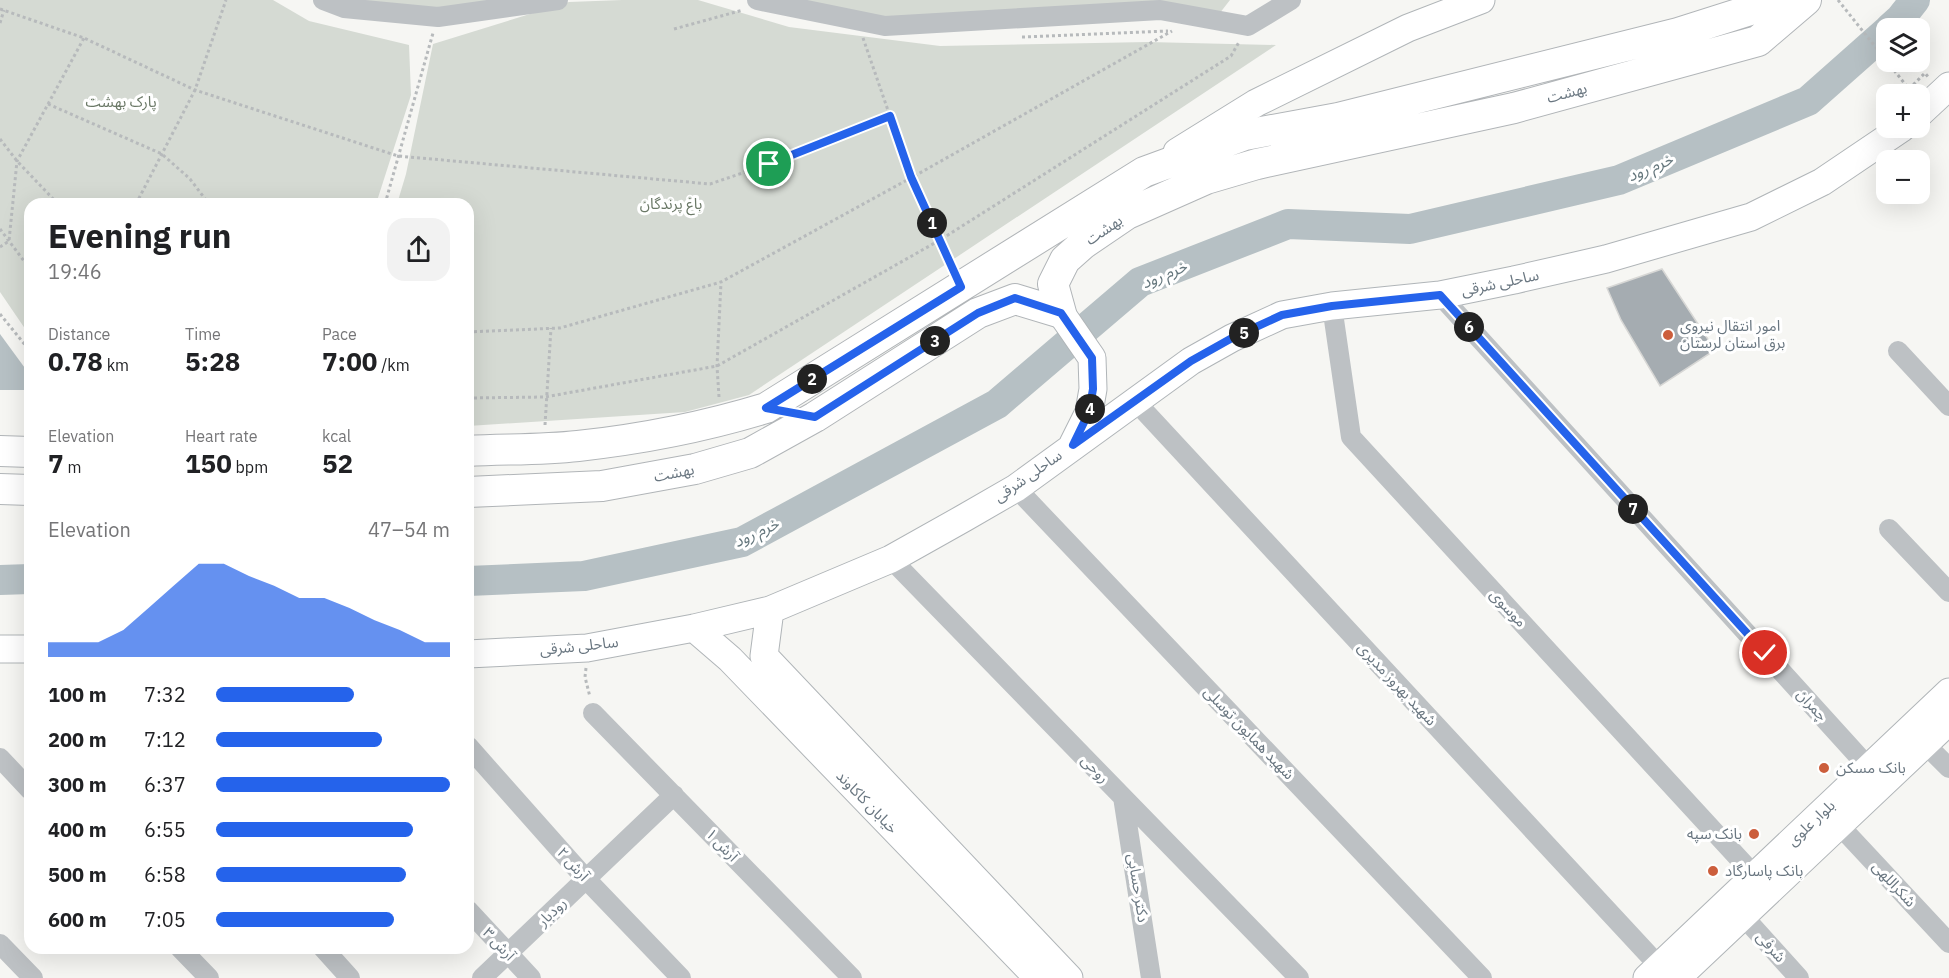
<!DOCTYPE html>
<html lang="en">
<head>
<meta charset="utf-8">
<style>
  body { margin:0; font-family:"IBM Plex Sans","Noto Sans Arabic",sans-serif; background:#f2f2f2; color:#202124; height:100vh; display:flex; flex-direction:column; font-size:22px; white-space:nowrap }
  * { box-sizing:border-box; margin:0 }
  p { font-size:20px; color:#757577 }
  .icon { flex:none; width:33px; height:33px; fill:none; stroke:currentColor; stroke-width:2; stroke-linecap:round; stroke-linejoin:round }
  .map { position:relative; flex:1; overflow:hidden }
  .sheet { position:absolute; left:24px; top:198px; width:450px; height:756px; display:flex; flex-direction:column; background:#fff; border-radius:18px; box-shadow:0 6px 24px #0002 }
  .sheet>* { flex:none }
  .buttons { position:absolute; left:1876px; top:18px; display:grid; gap:12px }
  .buttons a { display:grid; place-items:center; width:54px; height:54px; border-radius:12px; background:#fff; box-shadow:0 6px 24px #0002; font-size:30px }
  .pin { position:absolute; display:grid; place-items:center; width:51px; height:51px; color:#fff; margin:-26px; border:3px solid #fff; border-radius:50%; box-shadow:0 2px 6px #0007 }
  .km { position:absolute; width:30px; height:30px; margin:-15px; border-radius:50%; background:#222; color:#fff; font-size:16px; line-height:30px; text-align:center }
  .round { display:grid; place-items:center; flex:none; width:63px; height:63px; border-radius:18px; background:#f2f2f2 }
  .headline { display:flex; align-items:center; justify-content:space-between; height:102px; padding:0 24px }
  h1 { font-size:33px; font-weight:700; line-height:45px }
  .figures { display:grid; grid-template-columns:repeat(3,1fr); gap:9px; height:102px; padding:6px 24px }
  .figures div { display:grid; align-content:center }
  .figures b { font-size:26px; font-weight:700 }
  .figures small { font-size:16px; font-weight:400 }
  .figures p { font-size:16px }
  .chart { height:168px; padding:12px 24px }
  .chart p { display:flex; justify-content:space-between }
  .chart svg { width:100%; height:108px; margin-top:6px; fill:#2563eb; opacity:.7 }
  ul { padding:0 24px; list-style:none; font-size:20px }
  li { display:grid; grid-template-columns:96px 72px 1fr; align-items:center; height:45px }
  li i { height:15px; border-radius:8px; background:#2563eb }
  .map>svg:first-child { display:block }
  .green { fill:#d5dad3 }
  .water { fill:#b6c0c4 }
  .lines { fill:none; stroke-linecap:round; stroke-linejoin:round }
  .river { stroke:#b6c0c4; stroke-width:30 }
  .building { fill:#a5acb1; stroke:#d7d7d5; stroke-width:1.5 }
  .secondary-casing { stroke:#b0b5b8; stroke-width:29 }
  .primary-casing { stroke:#b1b5b8; stroke-width:32 }
  .path { stroke:#b7babc; stroke-width:3; stroke-dasharray:3 3; stroke-linecap:butt }
  .street { stroke:#bdc1c4; stroke-width:20 }
  .secondary { stroke:#fff; stroke-width:27 }
  .primary { stroke:#fff; stroke-width:30 }
  .route-casing { stroke:#fff; stroke-width:12 }
  .route { stroke:#2563eb; stroke-width:8 }
  .poi-dot { fill:#cc5e3c; stroke:#fff; stroke-width:2 }
  .labels { text-anchor:middle; stroke-width:6; stroke-linejoin:round; paint-order:stroke }
  .street-label { font-size:15px; fill:#697680; stroke:#fff }
  .park-label { font-size:15px; fill:#6a7866; stroke:#fff }
  .poi-label { font-size:15px; fill:#697680; stroke:#fff; text-anchor:start }
  .water-label { font-size:16px; font-style:italic; fill:#64767c; stroke:#fff }
</style>
</head>
<body>
<div class="map">
<svg width="1949" height="978" viewBox="0 0 1949 978">
  <rect width="100%" height="100%" fill="#f6f6f3"/>
  <path class="green" d="M0,0H273L309,21L409,45L411,95L376,204H30V336L0,292Z
    M339,0H505L436,23Z
    M622,0H698L789,27L940,46L1148,42L1276,45L749,395L685,412L468,426V204H397L406,174L433,44L569,2Z
    M784,0H1230L1216,18H860Z"/>
  <path class="water" d="M0,334L30,375V390H0Z"/>
  <g class="lines">
    <path class="river" d="M1890,28L1900,19L1915,0
      M0,580L30,579
      M468,581L584,576L742,542L997,404L1140,282L1288,224L1410,229L1619,180L1808,101L1887,31"/>
  </g>
  <path class="building" d="M1662,269L1715,350L1660,386L1621,320L1607,288Z"/>
  <g class="lines">
    <defs>
      <path id="secondary" d="M1920,113L1949,86
        M1177,152L1256,103L1408,28L1481,0
        M1061,313L1092,358L1093,389L1089,412L1073,444
        M770,610L764,656L1069,978
        M694,628L730,659L1038,978
        M0,649H30
        M468,654L587,648L694,628L770,610L891,559L964,518L1016,488L1191,361L1232,338L1282,315L1332,306L1440,295L1514,280L1606,259L1751,217L1822,182L1902,128
        M1647,978L1949,692
        M1677,978L1949,721"/>
      <path id="primary" d="M1061,313L1053,284L1065,260L1083,244L1127,214L1206,179L1257,164L1514,108L1758,41L1806,0
        M0,451L30,452
        M468,451C504,449 542,450 578,446C642,439 704,427 766,408L1144,172L1245,135L1338,118L1678,33L1782,0
        M0,489L30,490
        M468,492L602,486L695,469L750,453L815,417L978,313L1015,299L1061,313"/>
    </defs>
    <use href="#secondary" class="secondary-casing"/>
    <use href="#primary" class="primary-casing"/>
    <path class="path" d="M1838,0L1909,89L1925,73L1929,78
      M0,9L84,38L195,90L398,156L710,184L769,164L890,116
      M0,23L4,10
      M674,29L743,10
      M1022,37L1168,31
      M863,38L911,177L952,267
      M48,104L162,154L190,179L209,204
      M0,139L17,161L58,204
      M136,204L195,90L226,0
      M385,204L433,33
      M0,229L30,269
      M0,247L9,241L17,161L84,38
      M0,314L30,351
      M468,332L560,328L721,282L918,174L1172,31
      M719,397L717,366L721,282
      M468,398L545,397L717,366L940,240L1231,56L1239,42
      M545,425L551,328
      M586,668L585,677L590,697"/>
    <path class="street" d="M323,0L344,8L438,17L558,0
      M757,0L885,26L1160,10L1248,26L1291,0
      M1440,295L1869,768
      M1332,306L1351,437L1755,876
      M1898,351L1949,406
      M1135,401L1659,966
      M1016,488L1482,978
      M1889,529L1949,592
      M891,559L1299,978
      M593,713L852,978
      M1925,744L1949,768
      M468,746L586,879L681,978
      M0,758L30,790
      M1123,797L1151,978
      M1839,825L1949,943
      M468,910L531,978
      M1743,916L1799,978
      M0,944L33,978
      M180,948L209,978
      M323,948L350,978
      M482,978L674,795"/>
    <use href="#secondary" class="secondary"/>
    <use href="#primary" class="primary"/>
  </g>
  <g class="lines">
    <defs>
      <path id="route" d="M769,164L890,116L911,177L961,287L766,408L815,417L978,313L1015,298L1061,313L1092,358L1093,389L1089,412L1073,445L1191,361L1232,338L1282,315L1332,306L1440,295L1765,653"/>
    </defs>
    <use href="#route" class="route-casing"/>
    <use href="#route" class="route"/>
  </g>
  <g class="poi-dot">
    <circle cx="1668" cy="335" r="6"/>
    <circle cx="1824" cy="768" r="6"/>
    <circle cx="1754" cy="834" r="6"/>
    <circle cx="1713" cy="871" r="6"/>
  </g>
  <g class="labels">
    <g class="street-label">
      <text transform="translate(1567 93) rotate(-15)" y="5">بهشت</text>
      <text transform="translate(1104 230) rotate(-34)" y="5">بهشت</text>
      <text transform="translate(1500 283) rotate(-12)" y="5">ساحلی شرقی</text>
      <text transform="translate(674 473) rotate(-11)" y="5">بهشت</text>
      <text transform="translate(1028 476) rotate(-35)" y="5">ساحلی شرقی</text>
      <text transform="translate(1508 608) rotate(47)" y="5">موسوی</text>
      <text transform="translate(579 646) rotate(-6)" y="5">ساحلی شرقی</text>
      <text transform="translate(1397 684) rotate(47)" y="5">شهید بهروز مدیری</text>
      <text transform="translate(1812 705) rotate(48)" y="5">چمران</text>
      <text transform="translate(1249 733) rotate(46)" y="5">شهید همایون توسلی</text>
      <text transform="translate(1095 769) rotate(46)" y="5">روحی</text>
      <text transform="translate(867 802) rotate(46)" y="5">خیابان کاکاوند</text>
      <text transform="translate(1811 823) rotate(-43)" y="5">بلوار علوی</text>
      <text transform="translate(722 845) rotate(46)" y="5">آرش ۱</text>
      <text transform="translate(573 864) rotate(48)" y="5">آرش ۲</text>
      <text transform="translate(1894 884) rotate(47)" y="5">شکراللهی</text>
      <text transform="translate(1138 888) rotate(81)" y="5">دکتر حسابی</text>
      <text transform="translate(552 912) rotate(-44)" y="5">رودبار</text>
      <text transform="translate(499 944) rotate(47)" y="5">آرش ۳</text>
      <text transform="translate(1771 947) rotate(48)" y="5">شرفی</text>
    </g>
    <g class="park-label">
      <text x="121" y="107">پارک بهشت</text>
      <text x="671" y="209">باغ پرندگان</text>
    </g>
    <g class="poi-label">
      <text x="1680" y="331">امور انتقال نیروی<tspan x="1680" dy="17">برق استان لرستان</tspan></text>
      <text x="1836" y="773">بانک مسکن</text>
      <text x="1742" y="839" text-anchor="end">بانک سپه</text>
      <text x="1725" y="876">بانک پاسارگاد</text>
    </g>
    <g class="water-label">
      <text transform="translate(1650 167) rotate(-23)" y="6">خرم رود</text>
      <text transform="translate(1164 274) rotate(-23)" y="6">خرم رود</text>
      <text transform="translate(756 532) rotate(-25)" y="6">خرم رود</text>
    </g>
  </g>
</svg>
<div class="buttons">
<a><svg class="icon" aria-label="layers" viewBox="0 0 24 24"><path d="M12 4l9 5-9 5-9-5zM3 14l9 5 9-5"/></svg></a>
<a>+</a>
<a>−</a>
</div>
<div class="pin" style="left:769px;top:164px;background:#1e9e55"><svg class="icon" aria-label="arrive" viewBox="0 0 24 24"><path d="M6 21V4h12l-3 4 3 4H6"/></svg></div>
<div class="pin" style="left:1765px;top:653px;background:#d93025"><svg class="icon" aria-label="check" viewBox="0 0 24 24"><path d="M5 12l5 5 9-10"/></svg></div>
<b class="km" style="left:932px;top:223px">1</b>
<b class="km" style="left:812px;top:379px">2</b>
<b class="km" style="left:935px;top:341px">3</b>
<b class="km" style="left:1090px;top:409px">4</b>
<b class="km" style="left:1244px;top:333px">5</b>
<b class="km" style="left:1469px;top:327px">6</b>
<b class="km" style="left:1633px;top:509px">7</b>
<section class="sheet">
<div class="headline"><div><h1>Evening run</h1><p>19:46</p></div><a class="round"><svg class="icon" aria-label="share" viewBox="0 0 24 24"><path d="M12 15V3M7 8l5-5 5 5M5 13v7h14v-7"/></svg></a></div>
<div class="figures">
<div><p>Distance</p><b>0.78<small> km</small></b></div>
<div><p>Time</p><b>5:28</b></div>
<div><p>Pace</p><b>7:00<small> /km</small></b></div>
</div>
<div class="figures">
<div><p>Elevation</p><b>7<small> m</small></b></div>
<div><p>Heart rate</p><b>150<small> bpm</small></b></div>
<div><p>kcal</p><b>52</b></div>
</div>
<div class="chart"><p><span>Elevation</span>47–54 m</p>
<svg viewBox="0 0 160 44" preserveAspectRatio="none"><path d="M0 44V38L10 38L20 38L30 33L40 24L50 15L60 6L70 6L80 11L90 15L100 20L110 20L120 24L130 29L140 33L150 38L160 38V44z"/></svg>
</div>
<ul>
<li><b>100 m</b>7:32<i style="width:59%"></i></li>
<li><b>200 m</b>7:12<i style="width:71%"></i></li>
<li><b>300 m</b>6:37<i style="width:100%"></i></li>
<li><b>400 m</b>6:55<i style="width:84%"></i></li>
<li><b>500 m</b>6:58<i style="width:81%"></i></li>
<li><b>600 m</b>7:05<i style="width:76%"></i></li>
</ul>
</section>
</div>
</body>
</html>
